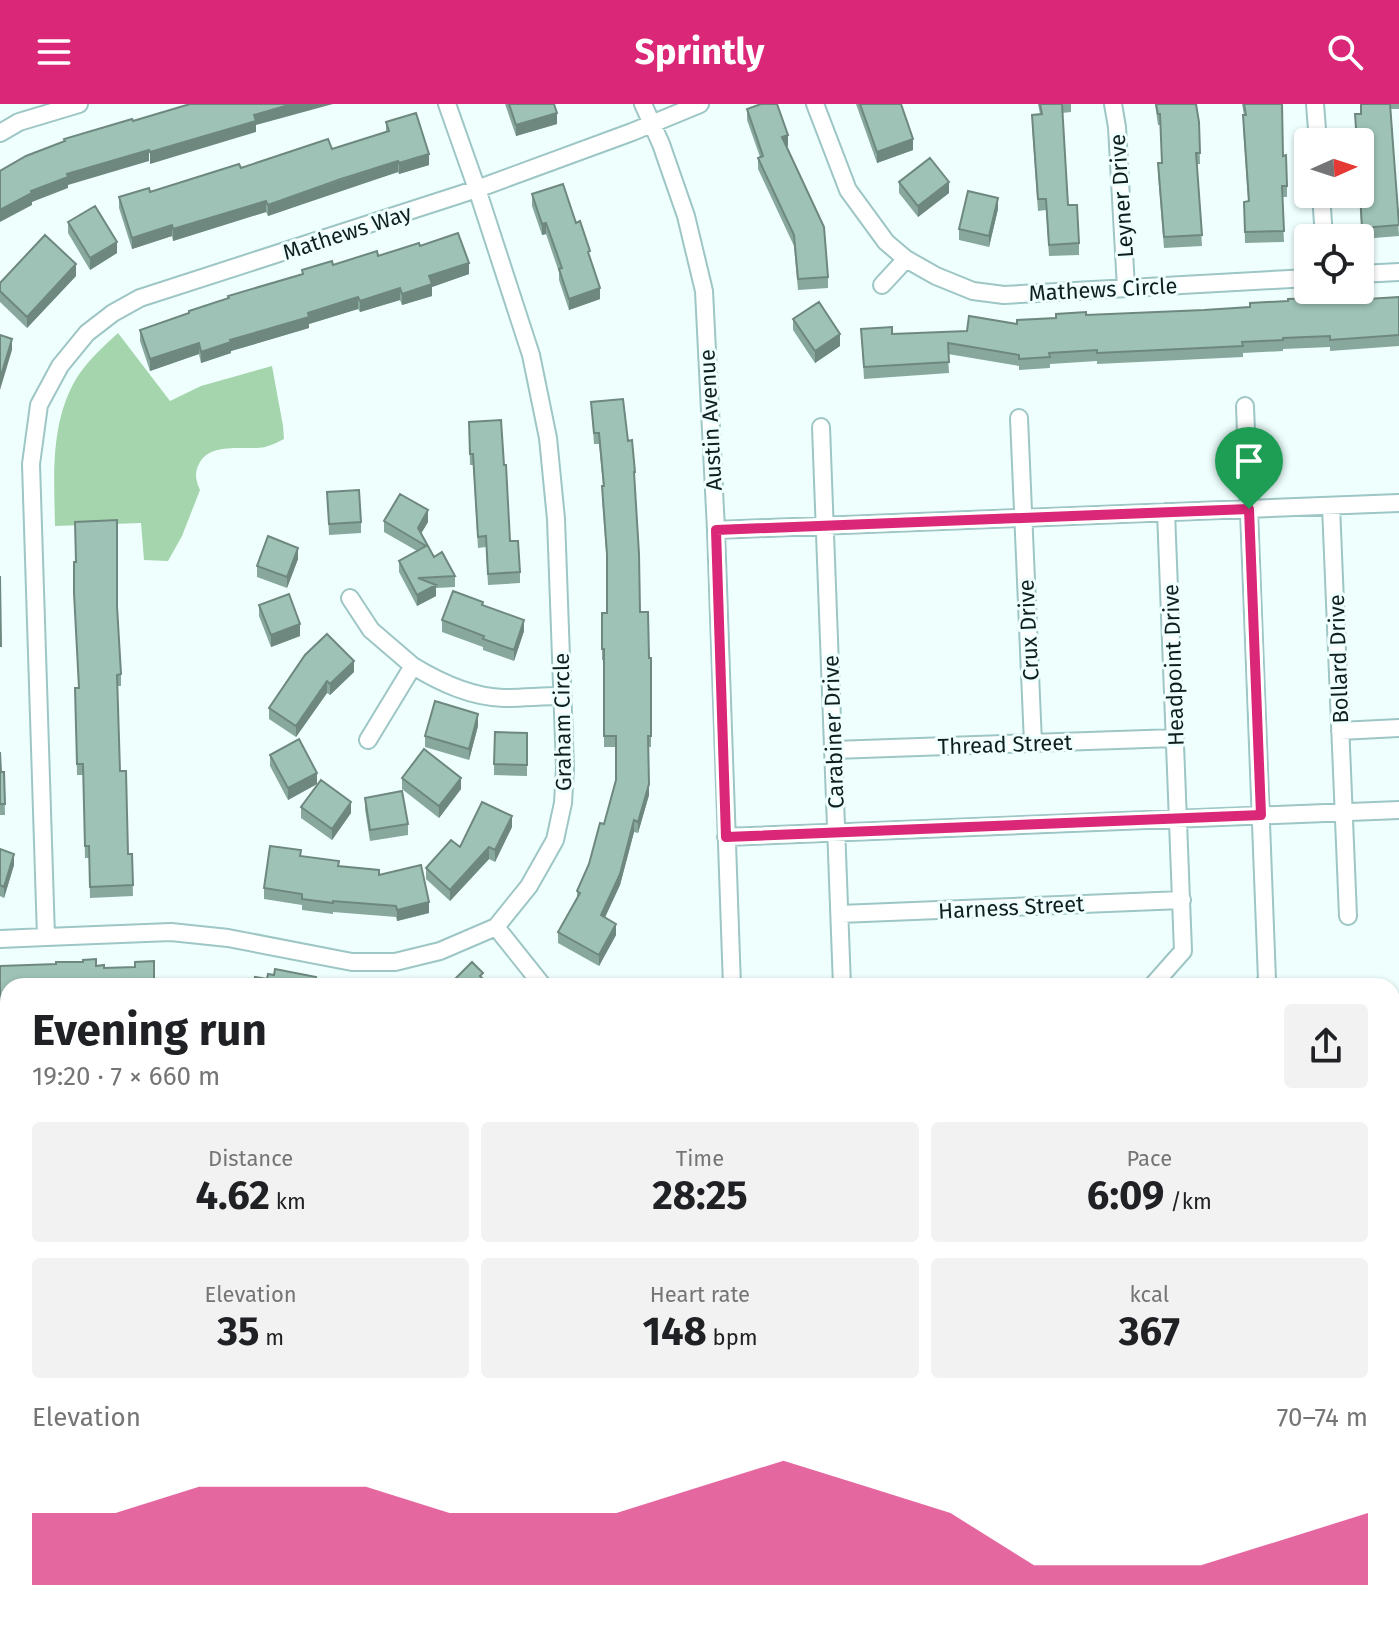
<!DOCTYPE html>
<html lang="en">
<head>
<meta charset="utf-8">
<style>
  body { margin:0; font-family:"Fira Sans",sans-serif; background:#f2f2f2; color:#202124; height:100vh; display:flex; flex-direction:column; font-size:30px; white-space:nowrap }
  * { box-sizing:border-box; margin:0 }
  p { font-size:26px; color:#757577 }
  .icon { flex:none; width:44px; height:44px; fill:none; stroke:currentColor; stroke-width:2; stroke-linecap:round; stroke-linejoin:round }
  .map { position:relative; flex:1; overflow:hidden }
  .side { position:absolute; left:0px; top:874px; width:1400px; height:650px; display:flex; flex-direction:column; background:#fff; border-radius:24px 24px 0 0; box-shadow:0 2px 6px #0004 }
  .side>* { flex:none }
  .needle { width:52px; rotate:87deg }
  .tools { position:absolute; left:1294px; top:24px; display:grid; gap:16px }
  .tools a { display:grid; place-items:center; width:80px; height:80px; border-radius:8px; background:#fff; box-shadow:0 2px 6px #0004; font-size:40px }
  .pin { position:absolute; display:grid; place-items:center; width:68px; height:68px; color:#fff; margin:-82px -34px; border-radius:50% 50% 50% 0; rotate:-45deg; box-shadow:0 0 8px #0007 }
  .pin .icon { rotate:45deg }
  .round { display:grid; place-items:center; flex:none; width:84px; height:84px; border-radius:8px; background:#f2f2f2 }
  .summary { display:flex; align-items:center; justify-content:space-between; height:136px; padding:0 32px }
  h1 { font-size:44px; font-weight:700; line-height:60px }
  .stats { display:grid; grid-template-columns:repeat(3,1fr); gap:12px; height:136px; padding:8px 32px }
  .stats div { display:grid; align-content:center; border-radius:8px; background:#f2f2f2; text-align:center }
  .stats b { font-size:40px; font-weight:700 }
  .stats small { font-size:22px; font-weight:400 }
  .stats p { font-size:22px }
  .chart { height:224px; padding:16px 32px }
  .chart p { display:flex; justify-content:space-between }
  .chart svg { width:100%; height:144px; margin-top:8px; fill:#db2777; opacity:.7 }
  header { display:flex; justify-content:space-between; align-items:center; height:104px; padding:0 32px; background:#db2777; color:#fff; font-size:36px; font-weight:700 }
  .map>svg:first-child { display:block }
  .green { fill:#a5d5ac }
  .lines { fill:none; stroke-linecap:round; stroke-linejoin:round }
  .street-casing { stroke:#9dc6c5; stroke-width:20 }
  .street { stroke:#fff; stroke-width:16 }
  .wall { fill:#88a89d }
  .shaded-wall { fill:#6f887f }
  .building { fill:#9ec3b6; stroke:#6f887f; stroke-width:2 }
  .route-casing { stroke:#fff; stroke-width:16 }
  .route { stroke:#db2777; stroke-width:10 }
  .labels { text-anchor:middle; stroke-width:6; stroke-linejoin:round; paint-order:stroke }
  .street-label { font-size:22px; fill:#0f1f1f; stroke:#eefffe }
</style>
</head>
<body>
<header><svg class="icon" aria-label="menu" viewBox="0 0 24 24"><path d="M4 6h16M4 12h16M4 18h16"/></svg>Sprintly<svg class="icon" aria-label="search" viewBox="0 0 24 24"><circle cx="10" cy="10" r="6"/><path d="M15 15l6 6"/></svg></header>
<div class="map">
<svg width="1399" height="1523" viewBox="0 0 1399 1523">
  <rect width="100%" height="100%" fill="#eefffe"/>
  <path class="green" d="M118,229L170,297L201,282L272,262L283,322L284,335C278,338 272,341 265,343C245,347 210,337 199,360C194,369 196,377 200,386L182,432L168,457L144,456L141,419L55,422C54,373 50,319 76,275C87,257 103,243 118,229Z"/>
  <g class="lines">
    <defs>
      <path id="street" d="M447,0L477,85L531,251L548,334L556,415L565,664L563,699L555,736L529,782L496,823L440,847L395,858H352L228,834L171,828L46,833L31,360L39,301L60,262L87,229L113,209L140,194L477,85L632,28L700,0
        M643,0L661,40L686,112L704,187L716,426L732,882
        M815,0L848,86L886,138L906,155L936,172L973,187L1004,191L1308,174
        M1113,0L1117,23L1126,184
        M1315,0L1318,38
        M0,29L19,18L79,0
        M1321,90L1324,134
        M1360,170L1399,168
        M882,181L906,155
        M1245,302L1267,876L1262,882
        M1019,314L1033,639
        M821,323L842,882
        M1331,402L1348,812
        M716,426L1399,399
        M350,494L371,526L413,562
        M1340,627L1399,624
        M368,636L413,562C441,579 471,593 504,594C523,594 543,592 562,592
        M834,646L1175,634
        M726,733L1399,706
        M840,810L1182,796
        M496,823L543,882
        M0,835L46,833
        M1152,882L1183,847L1166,408
        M1392,986H1399
        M762,1516L764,1523
        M1231,1516L1232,1523
        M860,1523L867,1516"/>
    </defs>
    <use href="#street" class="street-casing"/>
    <use href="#street" class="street"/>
  </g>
  <path class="wall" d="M505,0H554L557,20L516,32Z
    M856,0H901L913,46L877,59Z
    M1038,0H1071V8L1062,9L1068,101L1079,139V151L1049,152L1046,106L1038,107L1032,22V11L1040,10Z
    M1155,0H1196L1199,18L1200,60H1197L1202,142L1164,144L1158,70V59H1162L1160,21H1158Z
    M1242,0H1282L1283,52L1287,82V93H1282L1284,138L1245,139L1244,98L1248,97L1243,22L1244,11Z
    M1360,0H1399V5H1391L1399,132L1362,135L1359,90L1360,38H1356L1355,21V10H1361Z
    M747,5L788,42L786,43L828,173V184L798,186L794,142L758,65V54L760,53L747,16Z
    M386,18L429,61L399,70L398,68L341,86L268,112L266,108L173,137L172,132L132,145L119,104V93L150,88L241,64L332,45L386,28Z
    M899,78L949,89L918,113L899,89Z
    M532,90L576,119L590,155L600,195L569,206L559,176V168L546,130L542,131L532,102Z
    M998,105L989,143L959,136V125Z
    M68,118L117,149L90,166L68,129Z
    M420,142L469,170L432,183V192L402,201L400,196L360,208L358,205L309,220V224L231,247V249L201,259L199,250L150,267L140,237V226L228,195V192L302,171V166L378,152Z
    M76,172L27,224L0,198V179Z
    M1399,193V242L1330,247V243L1283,245V247L1243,249V253L1097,260V257L1050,260V264L1019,266V262L948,250L949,269L864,275L861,225L892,230L967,227L1086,211L1204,206Z
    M793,215L840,242L815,259L793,226Z
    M591,298L628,337L635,368L634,379L640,508L649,554H651V643H648L649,691L638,729L634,728L620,781L605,813L616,831L599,862L558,839V828L577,795V787L589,760L604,720L616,676V643H604V556H602V509H607V461L602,393L603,382L599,340H594Z
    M469,318L504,361L510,437L520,468V479L488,481L486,443L478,444L473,361H470Z
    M327,388L361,418V429L329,431Z
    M384,417L428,418L421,429L434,453L455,472V483L436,484V492L417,502L399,468V457L417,447L384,428Z
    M298,455L287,484L257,473V462Z
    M259,501L300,532L271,543L259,512Z
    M483,501L524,527L514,557L483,546V543L442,528V516Z
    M117,502L121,570V582H117L120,667L128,750H132L133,792L90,794L89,754H85L83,671H77L75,584H78Z
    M305,551L354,568L330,591L327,589L296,633L269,615V604Z
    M478,622L469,656L425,643V632Z
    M527,629V672L494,671V660Z
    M0,648L1,668H4L5,711H0Z
    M270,651L317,680L288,696L270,662Z
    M402,674L461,685L439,714L402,685Z
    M365,694L408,720V731L370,737L365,705Z
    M301,703L351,709L332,736L301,714Z
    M512,723L495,758L489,755L450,797L426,775V764L460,743Z
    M0,745L14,761L4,794L0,792Z
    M301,752L339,762L379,771L429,809L397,817L396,813L333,808V810L302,806V801L264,795V784Z
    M0,862H96L154,882H8V919H6V904H0Z"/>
  <path class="shaded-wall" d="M292,0H333L256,21V28L150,60V48L254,11Z
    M557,9V20L516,32V21Z
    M788,31V42L782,45V33Z
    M913,35V46L877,59V48Z
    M149,46V57L68,81V84L32,98V101L0,118V106L31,87L67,70Z
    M429,50V61L399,70V59Z
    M398,57V68L268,112V101Z
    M949,78V89L918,113V102Z
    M998,94V105L989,143V132Z
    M266,97V108L173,137V125Z
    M546,119V130L542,131V120Z
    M172,121V132L132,145V134Z
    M117,138V149L90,166V154Z
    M469,159V170L432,183V192L402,201V190L429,172Z
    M76,160V172L27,224V213Z
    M400,184V196L360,208V197Z
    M600,184V195L569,206V195Z
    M358,193V205L309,220V224L231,247V249L201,259V248L230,236Z
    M840,230V242L815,259V247Z
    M12,235V246L0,286V275Z
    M199,239V250L150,267V255Z
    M428,406V418L418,435V424Z
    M298,444V455L287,484V473Z
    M436,481V492L417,502V491Z
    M524,516V527L514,557V546Z
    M300,520V532L271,543V531Z
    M354,557V568L330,591V580Z
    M327,577V589L296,633V622Z
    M478,610V622L469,656V645Z
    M317,669V680L288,696V684Z
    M461,674V685L439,714V702Z
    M649,680V691L638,729V718Z
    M351,698V709L332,736V725Z
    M512,712V723L495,758V746Z
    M634,716V728L620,781L601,822V811Z
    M489,743V755L450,797V786Z
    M14,750V761L4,794V783Z
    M429,798V809L397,817V806Z
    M616,820V831L599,862V851Z"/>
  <path class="building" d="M190,0H292L254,11L256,17L150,48L149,46L67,70L68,73L31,87L32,89L0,106V67L26,52L65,37L64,35L132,15L133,17Z
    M509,0H554L557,9L516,21Z
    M761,0H777L788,31L782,33L824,123L828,173L798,175L794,131L758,54L763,52L747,5Z
    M860,0H901L913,35L877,48Z
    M1040,0H1062L1068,101H1077L1079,139L1049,141L1046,95H1038L1032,11L1042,10Z
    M1156,0H1196L1199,18L1200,49H1196L1202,131L1164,133L1158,59H1162L1160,10H1158Z
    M1244,0H1282L1283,52L1286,51L1287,82H1282L1284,127L1245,128L1244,98L1249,97L1243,11H1246Z
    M1361,0H1390L1399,121L1362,124L1360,88V38H1357L1355,10H1361Z
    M416,9L429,50L399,59L398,57L341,75L268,101L266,97L173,125L172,121L132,134L119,93L149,84L150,88L239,60L241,64L328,35L332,45L389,27L386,18Z
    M930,54L949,78L918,102L899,78Z
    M563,80L576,119L580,117L590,147L588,148L600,184L569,195L559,165L562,164L546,119L542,120L532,90Z
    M968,87L998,94L989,132L959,125Z
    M95,102L117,138L90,154L68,118Z
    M458,129L469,159L429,172L432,180L402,190L400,184L360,197L358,193L308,209L309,213L230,236L231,238L201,248L199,239L150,255L140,226L189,209V207L229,194L228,192L303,170L302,166L332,157L333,161L377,147L378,152L419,139L420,142Z
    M45,131L76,160L27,213L0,187V179Z
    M1399,193V231L1330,236V232L1283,234V236L1242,238L1243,242L1097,249V246L1049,249L1050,253L1019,255V251L948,239L949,258L864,263L861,225L892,223V230L967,227L969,212L1017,220V216L1056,214V210L1086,208V211L1204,206L1250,203V199L1288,197V195L1319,194V198Z
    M819,198L840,230L815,247L793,215Z
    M0,231L12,235L0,275Z
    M623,295L628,337L632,336L635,368H634L639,450L640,508H648L649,554H651V632H648L649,680L638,718L634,716L620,770L601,811L616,820L599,851L558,828L580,789L577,787L589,760L600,719L604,720L616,676V632H604V545H602V509H607V450L602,382H604L599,329H594L591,298Z
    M501,316L504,361H506L510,437H518L520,468L488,470L486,432L478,433L473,350H470L469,318Z
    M359,386L361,418L329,420L327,388Z
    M400,390L428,406L418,424L434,453L442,448L455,472L418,474L436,481L417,491L399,457L426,442L384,417Z
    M117,416V502L121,570L117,571L120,667H126L128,750H132L133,781L90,783L89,742H85L83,660H77L75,584H79L74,489V458H76L75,418Z
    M268,432L298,444L287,473L257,462Z
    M0,472L1,542H0Z
    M453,487L483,498L482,501L524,516L514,546L483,535L484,532L442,516Z
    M289,490L300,520L271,531L259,501Z
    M327,530L354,557L330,580L327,577L296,622L269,604L305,551Z
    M435,597L478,610L469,645L425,632Z
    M495,628L527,629V661L494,660Z
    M299,635L317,669L288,684L270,651Z
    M424,645L461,674L439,702L402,674Z
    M0,648L1,668H4L5,700H0Z
    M321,676L351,698L332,725L301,703Z
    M402,687L408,720L370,726L365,694Z
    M482,698L512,712L495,746L489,743L450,786L426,764L451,736L460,743Z
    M270,742L301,746L300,752L339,757L338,762L379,766V771L421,761L429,798L397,806L396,802L333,797V799L302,795V790L264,784Z
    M0,745L14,750L4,783L0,781Z
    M96,855V862L104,861V864L135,863V858L154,857V882H8V907H6V893L0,892V862L56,860V858H83V856Z
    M472,858L483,869L480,872L490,882H448Z
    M275,865L316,873L315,877L335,882H253L255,873L267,875L268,870L274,871Z"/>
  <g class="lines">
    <defs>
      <path id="route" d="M1249,405L1261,711L726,733L716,426Z"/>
    </defs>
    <use href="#route" class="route-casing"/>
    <use href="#route" class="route"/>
  </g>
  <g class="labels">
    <g class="street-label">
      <text transform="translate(1121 92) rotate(-94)" y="8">Leyner Drive</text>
      <text transform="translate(347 128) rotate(-18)" y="8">Mathews Way</text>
      <text transform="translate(1103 185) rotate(-3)" y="8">Mathews Circle</text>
      <text transform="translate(710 316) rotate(-93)" y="8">Austin Avenue</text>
      <text transform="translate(1028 526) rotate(-93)" y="8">Crux Drive</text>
      <text transform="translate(1338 555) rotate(-92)" y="8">Bollard Drive</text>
      <text transform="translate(1173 561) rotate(-92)" y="8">Headpoint Drive</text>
      <text transform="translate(562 618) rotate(-91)" y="8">Graham Circle</text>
      <text transform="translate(833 628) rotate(-92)" y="8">Carabiner Drive</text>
      <text transform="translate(1005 640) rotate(-2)" y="8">Thread Street</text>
      <text transform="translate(1011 803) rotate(-3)" y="8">Harness Street</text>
    </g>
  </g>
</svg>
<div class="tools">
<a><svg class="needle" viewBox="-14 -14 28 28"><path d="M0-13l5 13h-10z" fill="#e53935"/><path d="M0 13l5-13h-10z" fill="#757577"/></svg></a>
<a><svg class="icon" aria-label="locate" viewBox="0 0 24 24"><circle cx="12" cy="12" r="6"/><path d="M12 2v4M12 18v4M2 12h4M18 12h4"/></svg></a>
</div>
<div class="pin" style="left:1249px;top:405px;background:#1e9e55"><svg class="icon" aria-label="arrive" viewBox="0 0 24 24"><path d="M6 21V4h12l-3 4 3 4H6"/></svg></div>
<section class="side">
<div class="summary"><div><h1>Evening run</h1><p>19:20 · 7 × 660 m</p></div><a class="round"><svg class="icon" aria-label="share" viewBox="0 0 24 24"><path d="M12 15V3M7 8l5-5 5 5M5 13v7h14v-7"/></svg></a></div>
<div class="stats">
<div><p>Distance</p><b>4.62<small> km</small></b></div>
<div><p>Time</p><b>28:25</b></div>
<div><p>Pace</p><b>6:09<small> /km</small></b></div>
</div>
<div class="stats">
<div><p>Elevation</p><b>35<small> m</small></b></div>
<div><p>Heart rate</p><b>148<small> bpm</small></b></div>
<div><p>kcal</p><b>367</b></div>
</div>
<div class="chart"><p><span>Elevation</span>70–74 m</p>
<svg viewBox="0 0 160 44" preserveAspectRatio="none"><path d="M0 44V22L10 22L20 14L30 14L40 14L50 22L60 22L70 22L80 14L90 6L100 14L110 22L120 38L130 38L140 38L150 30L160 22V44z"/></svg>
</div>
</section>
</div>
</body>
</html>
